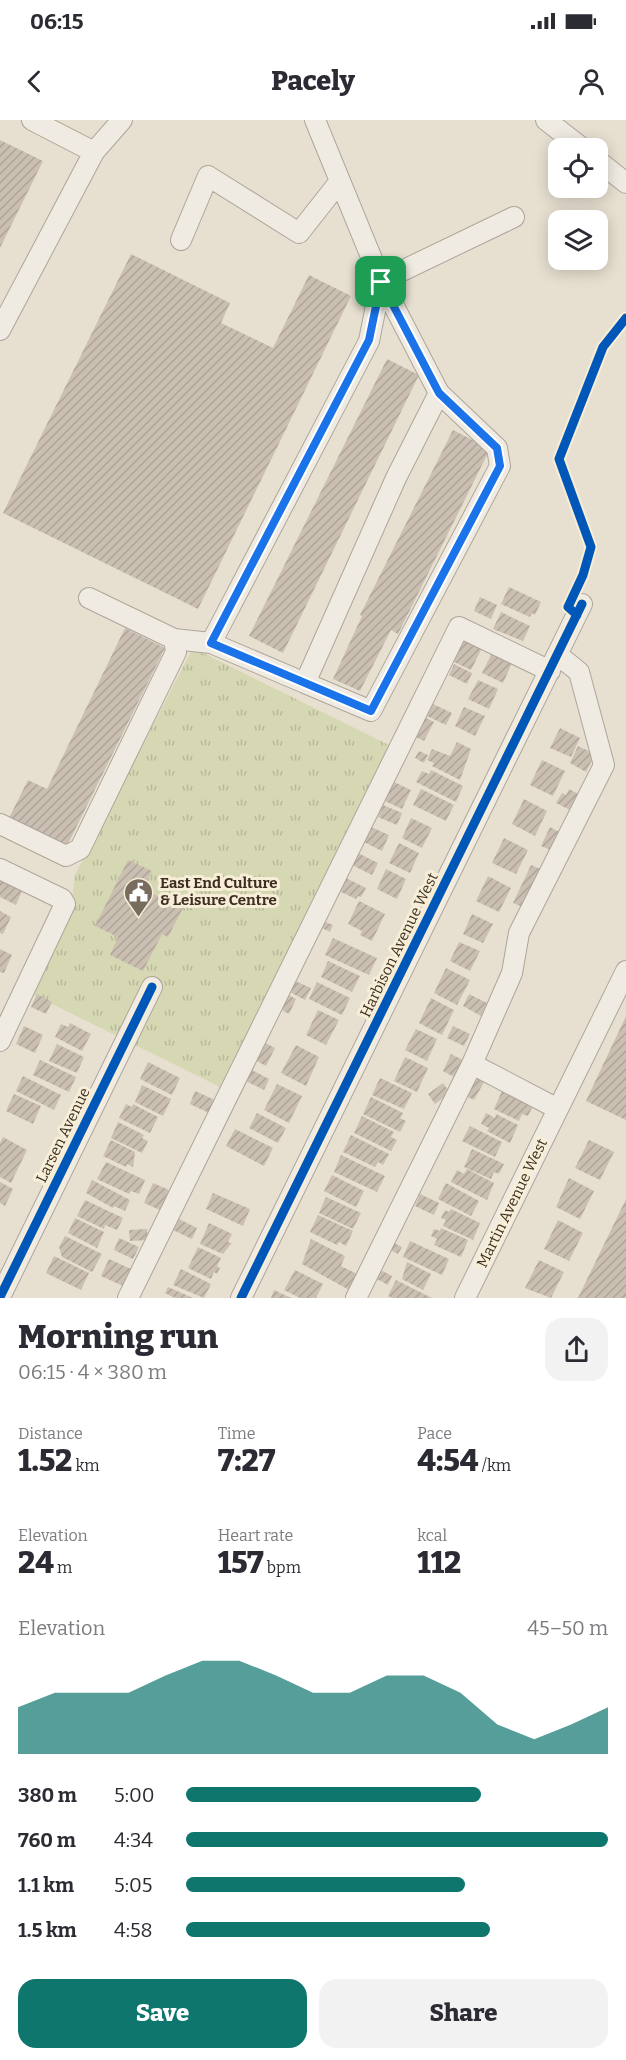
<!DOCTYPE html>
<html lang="en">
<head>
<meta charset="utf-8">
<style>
  body { margin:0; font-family:Bitter,serif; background:#f2f2f3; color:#2b2b33; height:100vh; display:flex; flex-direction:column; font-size:22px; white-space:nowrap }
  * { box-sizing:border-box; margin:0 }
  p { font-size:20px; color:#7c7c81 }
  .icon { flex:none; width:33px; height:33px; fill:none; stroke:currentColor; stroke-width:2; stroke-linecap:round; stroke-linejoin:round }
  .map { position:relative; height:1178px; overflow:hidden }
  .side { display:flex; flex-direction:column; background:#fff; flex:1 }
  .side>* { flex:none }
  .buttons { position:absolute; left:548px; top:18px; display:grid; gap:12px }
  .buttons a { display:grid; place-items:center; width:60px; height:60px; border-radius:12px; background:#fff; box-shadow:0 3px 15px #0003; font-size:30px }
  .pin { position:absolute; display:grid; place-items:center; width:51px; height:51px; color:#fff; margin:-26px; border-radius:12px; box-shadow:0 3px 9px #0006 }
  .round { display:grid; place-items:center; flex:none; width:63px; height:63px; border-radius:18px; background:#f2f2f3 }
  .head { display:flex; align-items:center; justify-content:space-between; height:102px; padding:0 18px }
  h1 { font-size:33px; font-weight:800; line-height:45px }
  .metrics { display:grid; grid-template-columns:repeat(3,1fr); gap:9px; height:102px; padding:6px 18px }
  .metrics div { display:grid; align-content:center }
  .metrics b { font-size:30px; font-weight:800 }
  .metrics small { font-size:16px; font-weight:400 }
  .metrics p { font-size:16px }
  .chart { height:168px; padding:12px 18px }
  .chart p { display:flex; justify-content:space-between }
  .chart svg { width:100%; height:108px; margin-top:6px; fill:#0f766e; opacity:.7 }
  .button { display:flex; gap:12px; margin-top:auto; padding:12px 18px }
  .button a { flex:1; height:69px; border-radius:18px; background:#0f766e; color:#fff; font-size:24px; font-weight:800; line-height:69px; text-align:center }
  .button a+a { background:#f2f2f3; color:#2b2b33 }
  ul { padding:0 18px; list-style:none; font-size:20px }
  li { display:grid; grid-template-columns:96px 72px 1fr; align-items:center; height:45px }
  li i { height:15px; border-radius:8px; background:#0f766e }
  .status { display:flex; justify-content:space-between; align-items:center; height:42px; padding:0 30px; background:#fff; direction:ltr }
  .status svg { height:16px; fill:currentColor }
  header { display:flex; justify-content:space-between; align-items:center; height:78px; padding:0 18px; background:#fff; font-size:27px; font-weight:800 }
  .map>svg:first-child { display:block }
  .grass { fill:url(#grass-tufts) }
  .building { fill:url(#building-hatch) }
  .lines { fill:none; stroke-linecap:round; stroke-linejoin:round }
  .minor-casing { stroke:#ada599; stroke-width:22 }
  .minor { stroke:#efebe3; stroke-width:20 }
  .cycleway-casing { stroke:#f7eed8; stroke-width:13 }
  .cycleway { stroke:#0057b8; stroke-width:9 }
  .route-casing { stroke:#fff; stroke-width:12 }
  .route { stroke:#1a73e8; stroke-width:8 }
  .labels { text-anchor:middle; stroke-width:6; stroke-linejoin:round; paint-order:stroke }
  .poi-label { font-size:15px; font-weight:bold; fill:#3d2e20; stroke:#f7eed8; text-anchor:start }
  .street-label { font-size:15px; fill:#3d2e20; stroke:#f7eed8 }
</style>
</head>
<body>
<div class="status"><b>06:15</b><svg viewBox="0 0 49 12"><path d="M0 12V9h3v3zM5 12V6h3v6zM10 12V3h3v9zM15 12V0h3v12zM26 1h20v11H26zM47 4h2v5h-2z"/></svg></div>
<header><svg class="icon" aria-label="back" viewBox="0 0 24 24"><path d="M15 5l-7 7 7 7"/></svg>Pacely<svg class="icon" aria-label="person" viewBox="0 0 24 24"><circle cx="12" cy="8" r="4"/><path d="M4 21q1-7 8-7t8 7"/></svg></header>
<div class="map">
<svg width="626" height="1178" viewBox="0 0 626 1178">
  <defs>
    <pattern id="grass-tufts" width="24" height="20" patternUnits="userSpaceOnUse" patternTransform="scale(1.5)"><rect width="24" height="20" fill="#d6d7b3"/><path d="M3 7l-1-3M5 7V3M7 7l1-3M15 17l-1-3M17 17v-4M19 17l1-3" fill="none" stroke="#b9b99a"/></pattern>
    <pattern id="building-hatch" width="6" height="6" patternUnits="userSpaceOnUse" patternTransform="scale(1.5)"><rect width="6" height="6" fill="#cbbfb2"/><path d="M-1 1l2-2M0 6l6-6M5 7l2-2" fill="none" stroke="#afa499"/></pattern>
  </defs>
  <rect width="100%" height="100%" fill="#e7e0d1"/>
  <path class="grass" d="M193,528L389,625L220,967L32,874L70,794L75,755Z"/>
  <path class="building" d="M0,20L43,41L0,128Z
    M131,134L230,183L221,203L273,228L309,155L351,176L198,489L3,393Z
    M387,239L419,255L283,533L249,516Z
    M453,310L490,329L398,514L391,510L360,571L333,559L362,496L360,495Z
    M509,467L541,482L535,495L532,493L530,497L501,484Z
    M480,477L497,485L491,499L474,491Z
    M501,492L530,506L523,521L493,509Z
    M125,508L165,528L67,726L9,698L28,660L47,669Z
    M467,519L483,526L471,550L450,540L457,526Z
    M492,533L512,543L503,563L482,553Z
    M454,544L472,553L467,564L449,555Z
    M478,560L498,569L489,589L468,579Z
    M433,584L452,593L446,605L427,596Z
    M464,587L485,596L475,616L455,606Z
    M422,596L434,602L424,621L412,615Z
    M560,608L580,618L571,637L550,628Z
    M457,622L471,629L460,660L432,646L434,643L427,640L432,629L450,636Z
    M578,626L595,634L586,652L570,643Z
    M419,631L428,635L424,643L415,638Z
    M542,640L565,651L553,676L530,665Z
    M431,650L463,666L456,682L416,662L422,651L429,654Z
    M392,661L411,670L402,689L383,680Z
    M421,669L454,685L446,701L413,685Z
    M569,669L580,675L572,691L556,683L562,673L566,675Z
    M524,679L547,691L535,716L512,704Z
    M383,685L402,693L397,705L378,697Z
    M411,698L432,708L422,728L402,718Z
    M371,707L389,715L382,731L364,722Z
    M550,707L561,713L553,731L541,726Z
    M504,718L528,730L516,754L492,743Z
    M399,723L419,733L410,753L389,743Z
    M358,733L378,743L372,755L352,745Z
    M128,740L152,751L143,769L183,788L168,817L162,814L143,851L110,835L118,817L95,806Z
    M531,745L543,750L525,788L513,783Z
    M386,749L406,759L397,779L377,769Z
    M0,756L18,764L16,768L22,771L16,785L0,777Z
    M488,756L511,768L499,792L476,781Z
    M346,758L366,768L361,777L358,776L356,779L339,771Z
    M359,781L385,794L372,821L360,815L362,811L348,804Z
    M0,791L11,797L3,814L0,813Z
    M472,794L493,804L483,823L463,814Z
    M323,801L333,805L330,812L320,807Z
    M333,818L377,838L369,855L325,835Z
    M459,822L480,831L470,851L450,841Z
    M0,829L12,835L4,853L0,852Z
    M328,841L360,856L352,872L321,857Z
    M446,848L470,860L457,885L434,873Z
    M293,860L311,868L305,880L288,871Z
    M317,862L350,878L342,895L309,879Z
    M285,873L296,879L289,894L278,888Z
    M37,874L52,882L46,894L31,887Z
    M469,874L487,883L481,896L463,886Z
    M431,878L454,890L442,915L419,903Z
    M318,890L339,900L326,925L306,915Z
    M626,896V1000L586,981Z
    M70,903L91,914L82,931L55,917L61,904L68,907Z
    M24,906L43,915L35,933L16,924Z
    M453,906L470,914L464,926L447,918Z
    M416,909L437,919L427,941L405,930Z
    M262,921L275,928L266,946L253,939Z
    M57,924L84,937L77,953L49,941Z
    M296,925L319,937L306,966L281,953Z
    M451,934L463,940L454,957L443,951Z
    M405,937L428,948L417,972L394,961Z
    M40,940L76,957L69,972L33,955Z
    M148,942L180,958L172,975L140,959Z
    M250,949L269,959L264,970L244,960Z
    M23,956L61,975L54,990L16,971Z
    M473,957L484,962L474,980L464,975Z
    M380,958L412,973L404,989L372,975Z
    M443,963L450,973L435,984L428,974Z
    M277,964L302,976L289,1003L264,990Z
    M142,965L171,979L163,996L135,982Z
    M195,971L215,980L209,993L190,984Z
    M502,971L533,986L528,996L522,994L519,1001L494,989Z
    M14,974L41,986L33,1004L6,991Z
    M371,977L403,993L400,998L406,1001L400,1012L363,994Z
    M126,984L132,987L133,984L158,997L150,1013L119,998Z
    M257,993L286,1008L278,1023L249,1008Z
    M486,993L495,998L496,994L518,1005L510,1023L487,1011L489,1008L481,1004Z
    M362,996L394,1012L391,1017L397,1020L391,1031L354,1013Z
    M118,1002L144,1015L142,1018L148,1021L142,1033L111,1018Z
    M470,1006L502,1022L495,1037L462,1021Z
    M235,1009L273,1028L264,1046L226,1026Z
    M351,1015L389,1034L383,1045L378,1042L375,1047L343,1032Z
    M3,1017L27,1030L11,1063L0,1057V1023Z
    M111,1020L135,1032L133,1047L127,1044L126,1047L103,1036Z
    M589,1020L614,1032L600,1060L575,1048Z
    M472,1029L504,1044L499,1054L494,1052L491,1059L464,1047Z
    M341,1035L385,1056L377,1072L334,1052Z
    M106,1042L145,1060L139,1074L131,1071L129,1074L97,1059Z
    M467,1049L494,1063L487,1080L451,1062L457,1050L464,1054Z
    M332,1055L364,1071L356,1087L324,1071Z
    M569,1058L594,1071L580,1099L556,1087Z
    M92,1060L130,1080L125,1091L114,1086L113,1088L86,1073Z
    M0,1062L13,1069L5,1086L0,1083Z
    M153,1063L169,1070L160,1090L144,1083Z
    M446,1063L479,1081L471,1096L438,1079Z
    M213,1073L250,1089L243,1106L206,1089Z
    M420,1074L439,1083L434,1095L415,1086Z
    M326,1077L361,1093L353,1109L319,1093Z
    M626,1079V1178H578Z
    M85,1080L123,1098L117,1110L105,1105L104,1109L77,1096Z
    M451,1089L480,1103L473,1120L443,1106L446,1100L441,1098L445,1090L449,1092Z
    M318,1095L353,1111L346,1126L339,1122L337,1125L310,1112Z
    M75,1098L104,1112L97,1128L68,1113Z
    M179,1099L197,1108L192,1119L173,1110Z
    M558,1100L583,1113L569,1141L544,1129Z
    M209,1103L232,1114L228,1122L232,1123L223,1134L200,1124Z
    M441,1108L468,1120L461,1137L434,1125L437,1119L431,1116L434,1109L440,1111Z
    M147,1109L148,1120L130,1121L129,1110Z
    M65,1116L102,1134L92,1152L62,1137L59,1127Z
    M119,1118L139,1127L133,1139L114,1130Z
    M311,1119L345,1136L341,1146L359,1155L351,1171L302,1144Z
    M390,1121L402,1127L398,1134L386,1128Z
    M410,1121L449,1139L442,1155L403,1137Z
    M198,1127L221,1138L217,1146L220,1148L217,1154L214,1152L211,1159L188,1148Z
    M54,1136L89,1153L81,1170L46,1153Z
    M109,1139L131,1149L123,1166L101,1156Z
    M539,1140L564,1152L551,1178L525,1168Z
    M407,1142L431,1154L423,1170L402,1159Z
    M181,1149L211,1164L204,1178L173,1165Z
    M379,1149L392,1156L388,1165L375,1158Z
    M295,1150L323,1164L316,1178H300L284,1170Z
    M396,1160L432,1178H392L388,1176Z
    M168,1167L193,1178H175L165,1173Z
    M274,1170L291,1178H271Z"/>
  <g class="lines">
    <defs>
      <path id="minor" d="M32,0L94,32L122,0
        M315,0L381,161L514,97
        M546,0L582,28
        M597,40L626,63
        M181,120L208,56L299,113L340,61
        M381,161L439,273L396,358L305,563L211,523L369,221Z
        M0,210L94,32
        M174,519L211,523
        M305,563L371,591L500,346L497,328L439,273
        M0,704L66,736L80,729L176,532L174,519L89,478
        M0,749L62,779L65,784L0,921
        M472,944L558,989
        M0,1177L152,867
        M128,1178L459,507L550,551
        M241,1178L582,484
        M356,1178L472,944L512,853L519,813L604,645L579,552L558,535
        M465,1178L626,851"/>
    </defs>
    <use href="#minor" class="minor-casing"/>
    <use href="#minor" class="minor"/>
    <defs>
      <path id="cycleway" d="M577,495L568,487L583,455L591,427L559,339L603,227L626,198
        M0,1177L152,867
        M241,1178L582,484"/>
    </defs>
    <use href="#cycleway" class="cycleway-casing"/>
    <use href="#cycleway" class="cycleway"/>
  </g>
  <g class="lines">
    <defs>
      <path id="route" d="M381,162L439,273L497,328L500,346L371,591L211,523L369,220Z"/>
    </defs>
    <use href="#route" class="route-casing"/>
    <use href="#route" class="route"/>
  </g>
  <defs>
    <symbol id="civic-pin" viewBox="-11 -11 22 30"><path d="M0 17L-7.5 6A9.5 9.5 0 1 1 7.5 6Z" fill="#786c5e" stroke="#f7eed8"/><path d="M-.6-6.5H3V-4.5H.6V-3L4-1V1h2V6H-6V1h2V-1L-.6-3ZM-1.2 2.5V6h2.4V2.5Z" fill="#fff"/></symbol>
  </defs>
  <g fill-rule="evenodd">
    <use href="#civic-pin" x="122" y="756" width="33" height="45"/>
  </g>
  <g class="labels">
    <g class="poi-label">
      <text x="160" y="768">East End Culture<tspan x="160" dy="17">&amp; Leisure Centre</tspan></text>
    </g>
    <g class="street-label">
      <text transform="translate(399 825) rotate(-64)" y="5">Harbison Avenue West</text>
      <text transform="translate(63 1015) rotate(-64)" y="5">Larsen Avenue</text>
      <text transform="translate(512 1083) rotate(-64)" y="5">Martin Avenue West</text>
    </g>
  </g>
</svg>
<div class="buttons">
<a><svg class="icon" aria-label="locate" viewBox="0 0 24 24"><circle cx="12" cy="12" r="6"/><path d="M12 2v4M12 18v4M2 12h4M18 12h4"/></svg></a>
<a><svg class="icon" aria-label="layers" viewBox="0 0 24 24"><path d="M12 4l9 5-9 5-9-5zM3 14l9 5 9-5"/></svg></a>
</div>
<div class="pin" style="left:381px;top:162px;background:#1e9e55"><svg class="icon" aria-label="arrive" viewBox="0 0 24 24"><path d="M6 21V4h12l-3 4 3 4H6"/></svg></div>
</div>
<section class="side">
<div class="head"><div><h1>Morning run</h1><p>06:15 · 4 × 380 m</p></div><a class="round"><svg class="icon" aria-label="share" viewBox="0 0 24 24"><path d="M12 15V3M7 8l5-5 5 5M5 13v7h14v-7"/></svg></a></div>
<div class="metrics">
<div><p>Distance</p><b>1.52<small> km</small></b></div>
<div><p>Time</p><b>7:27</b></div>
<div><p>Pace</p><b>4:54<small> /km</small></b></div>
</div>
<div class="metrics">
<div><p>Elevation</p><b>24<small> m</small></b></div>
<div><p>Heart rate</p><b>157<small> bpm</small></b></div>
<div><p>kcal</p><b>112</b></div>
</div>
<div class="chart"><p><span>Elevation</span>45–50 m</p>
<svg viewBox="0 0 160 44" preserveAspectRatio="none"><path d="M0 44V25L10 19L20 19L30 19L40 12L50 6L60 6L70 12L80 19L90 19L100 12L110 12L120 19L130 32L140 38L150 32L160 25V44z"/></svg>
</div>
<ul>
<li><b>380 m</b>5:00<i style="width:70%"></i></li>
<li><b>760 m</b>4:34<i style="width:100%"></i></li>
<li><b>1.1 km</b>5:05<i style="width:66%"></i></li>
<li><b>1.5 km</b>4:58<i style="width:72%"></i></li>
</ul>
<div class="button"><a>Save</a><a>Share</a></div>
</section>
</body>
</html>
